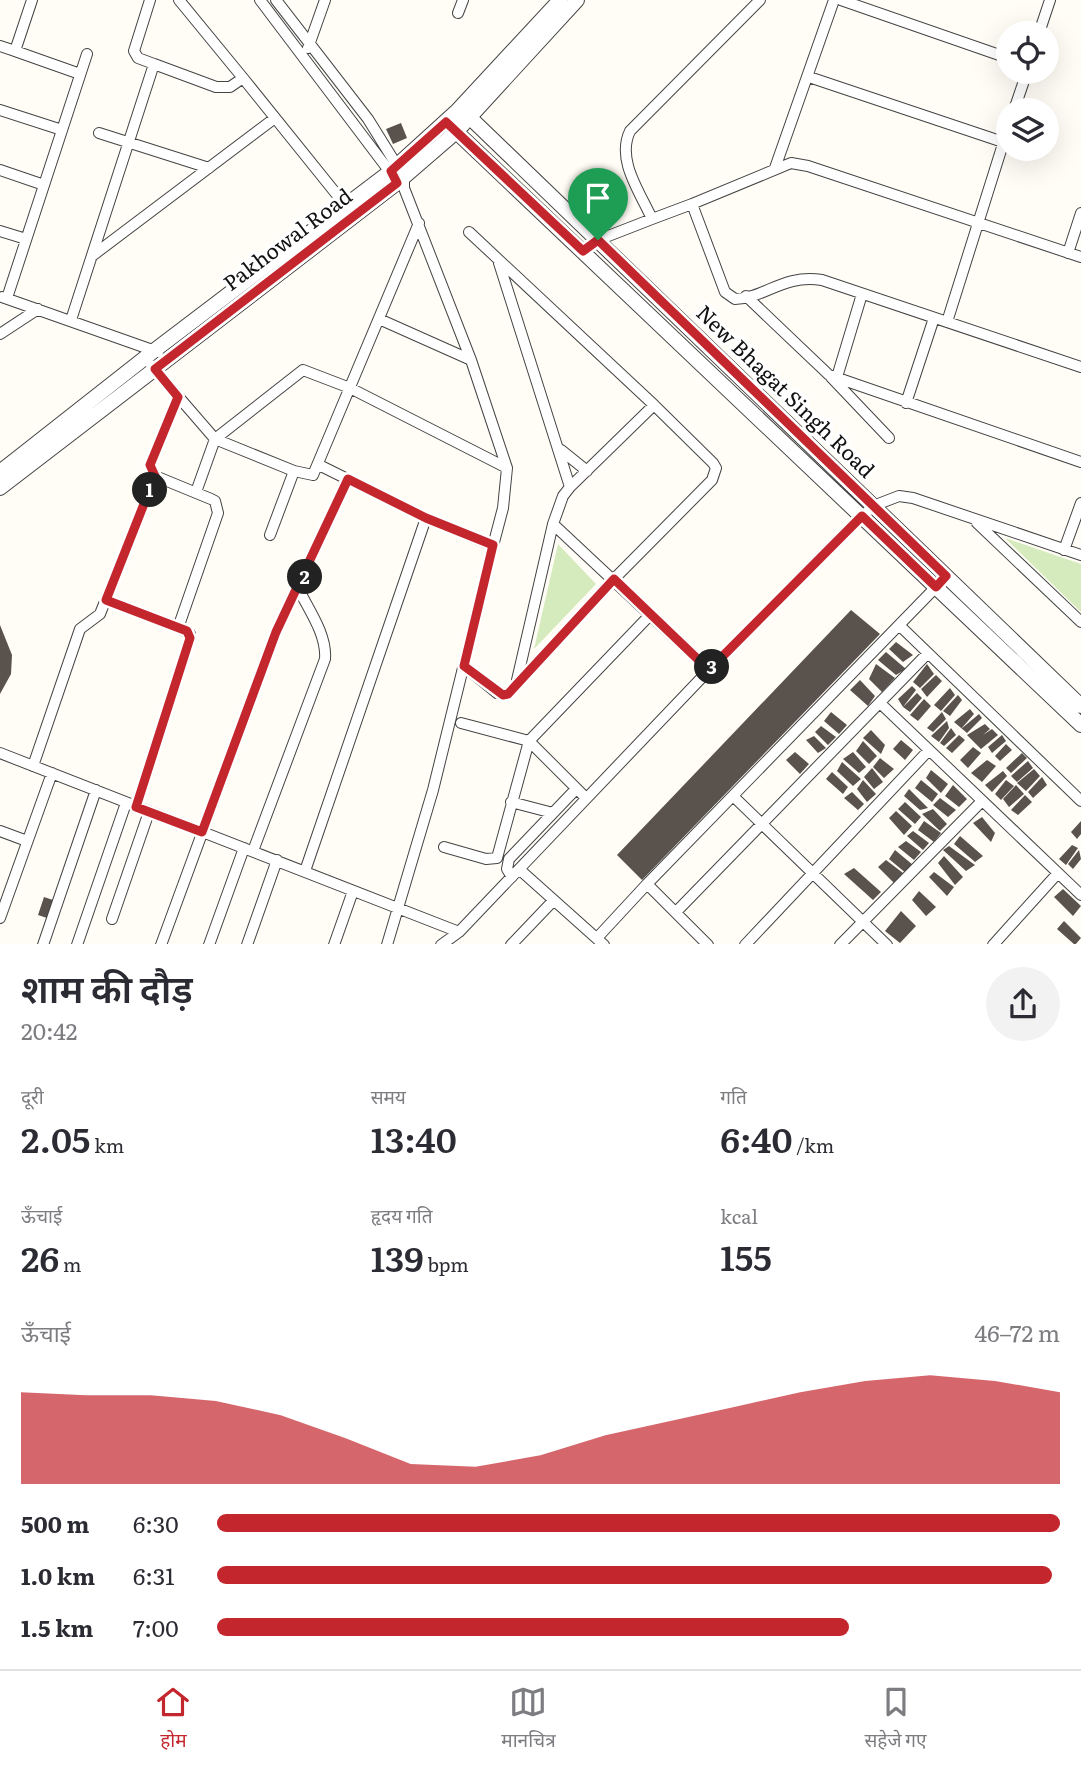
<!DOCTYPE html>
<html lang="hi">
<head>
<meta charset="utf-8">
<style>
  body { margin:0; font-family:Literata,"Noto Sans Devanagari",serif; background:#f2f2f3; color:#2b2b33; height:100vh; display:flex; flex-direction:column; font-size:26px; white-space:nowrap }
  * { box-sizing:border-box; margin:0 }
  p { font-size:23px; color:#7c7c81 }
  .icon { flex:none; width:38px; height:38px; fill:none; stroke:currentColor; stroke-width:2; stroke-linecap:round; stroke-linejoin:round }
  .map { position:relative; height:944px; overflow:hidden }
  .drawer { display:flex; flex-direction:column; background:#fff; flex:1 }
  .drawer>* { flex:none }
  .controls { position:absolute; left:996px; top:21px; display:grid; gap:14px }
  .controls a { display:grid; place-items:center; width:63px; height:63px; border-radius:50%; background:#fff; box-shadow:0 7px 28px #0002; font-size:35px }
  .pin { position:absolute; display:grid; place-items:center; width:60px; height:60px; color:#fff; margin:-72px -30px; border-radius:50% 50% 50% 0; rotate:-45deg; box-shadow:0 0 7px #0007 }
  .pin .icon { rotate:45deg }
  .km { position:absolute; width:35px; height:35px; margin:-18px; border-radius:50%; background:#222; color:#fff; font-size:19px; line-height:35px; text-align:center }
  .round { display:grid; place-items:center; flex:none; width:74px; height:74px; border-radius:37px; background:#f2f2f3 }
  .summary { display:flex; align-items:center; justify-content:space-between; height:119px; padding:0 21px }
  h1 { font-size:38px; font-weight:600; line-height:52px }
  .metrics { display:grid; grid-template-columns:repeat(3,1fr); gap:10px; height:119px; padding:7px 21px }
  .metrics div { display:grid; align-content:center }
  .metrics b { font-size:35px; font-weight:600 }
  .metrics small { font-size:19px; font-weight:400 }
  .metrics p { font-size:19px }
  .chart { height:196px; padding:14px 21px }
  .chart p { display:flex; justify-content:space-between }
  .chart svg { width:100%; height:126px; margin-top:7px; fill:#c4262e; opacity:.7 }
  ul { padding:0 21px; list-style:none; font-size:23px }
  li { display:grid; grid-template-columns:112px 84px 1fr; align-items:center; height:52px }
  li i { height:18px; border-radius:9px; background:#c4262e }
  .dock { display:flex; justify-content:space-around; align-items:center; height:98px; border-top:2px solid #e1e1e2; background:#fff; font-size:19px; color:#7c7c81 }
  .dock a { display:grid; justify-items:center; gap:4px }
  .dock .selected { color:#c4262e }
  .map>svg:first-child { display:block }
  .green { fill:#d5ebbd }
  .building { fill:#5a524d }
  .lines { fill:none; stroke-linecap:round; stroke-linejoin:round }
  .minor-casing { stroke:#444; stroke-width:12 }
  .tertiary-casing { stroke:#444; stroke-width:16 }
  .minor { stroke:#fff; stroke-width:10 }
  .tertiary { stroke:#fff; stroke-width:14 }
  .route-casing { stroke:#fff; stroke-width:14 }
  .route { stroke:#c4262e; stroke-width:9 }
  .labels { text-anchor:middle; stroke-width:7; stroke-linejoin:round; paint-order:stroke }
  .street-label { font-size:21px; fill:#111; stroke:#fff }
</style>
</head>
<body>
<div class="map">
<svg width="1081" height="945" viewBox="0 0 1081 945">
  <rect width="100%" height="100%" fill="#fffdf5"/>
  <path class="green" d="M1005,538L1081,564V612Z
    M558,544L596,584L534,649Z"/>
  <path class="building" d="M401,123L407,138L393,144L386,129Z
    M851,610L880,634L642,880L617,855Z
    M0,625L12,655L11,674L0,694Z
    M896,642L913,655L903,662L889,649Z
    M886,652L906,669L896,675L878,660Z
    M876,664L895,678L882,692L869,679Z
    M927,664L934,674L920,688L913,682Z
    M936,675L942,681L927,697L921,689Z
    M860,680L875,696L868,706L850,690Z
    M912,686L916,690L903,707L898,699Z
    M950,688L955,695L941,711L934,705Z
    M917,693L922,698L910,712L903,707Z
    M958,695L962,700L950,716L943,711Z
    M924,699L931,706L918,721L910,715Z
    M970,709L974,714L961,729L979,714L982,718L967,733L954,722Z
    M831,712L847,725L839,734L824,721Z
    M942,712L946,719L933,732L927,728Z
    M947,721L949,728L939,742L931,736Z
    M985,724L990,729L983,735L992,729L998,735L981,749L967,735Z
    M821,726L836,737L828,745L815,732Z
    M951,728L956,735L944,746L940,743Z
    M871,730L885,745L881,754L863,738Z
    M959,735L965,740L952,753L946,748Z
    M1002,735L1006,741L992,753L988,747Z
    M814,736L826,748L818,753L806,740Z
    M901,740L913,750L905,760L893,749Z
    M863,741L877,756L869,764L856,751Z
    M1006,744L1012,750L1000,761L995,756Z
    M973,747L981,753L968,768L960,760Z
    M795,752L809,764L800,774L786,760Z
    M853,752L866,767L859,773L843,759Z
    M1022,753L1027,758L1011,773L1006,768Z
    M880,758L894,769L884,778L873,767Z
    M987,760L996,766L982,782L971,773Z
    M1028,761L1033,768L1017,782L1011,776Z
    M842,762L861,779L853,786L837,771Z
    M872,768L883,782L874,789L864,777Z
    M1034,769L1040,776L1026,791L1017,783Z
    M931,770L948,784L941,793L926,778Z
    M1003,771L1007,776L992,792L985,785Z
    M832,772L848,787L843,794L826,779Z
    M1042,777L1047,785L1033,798L1028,792Z
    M863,780L876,794L867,802L857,789Z
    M921,780L938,794L932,802L915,788Z
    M1006,780L1014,786L1001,800L995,794Z
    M953,785L967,799L959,807L945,796Z
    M1016,785L1024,794L1009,807L1003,799Z
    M909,789L928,808L920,810L904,796Z
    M852,792L864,804L858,810L844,798Z
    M1025,795L1032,802L1018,815L1011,810Z
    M940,798L956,810L948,817L933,805Z
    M905,802L921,817L915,824L898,809Z
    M933,809L947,824L940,831L922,814Z
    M896,811L912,826L904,835L889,818Z
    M982,817L995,833L991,842L973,823Z
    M924,821L941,833L934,842L918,830Z
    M1081,821V834L1077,839L1071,832Z
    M913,831L929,843L923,850L907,836Z
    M960,836L983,856L975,862L954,844Z
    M906,841L921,852L914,860L898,847Z
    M1072,845L1078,848L1066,865L1059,859Z
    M949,846L975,865L966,871L943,850Z
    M895,850L913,865L907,874L889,859Z
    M1079,850L1081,859L1073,869L1068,864Z
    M944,856L963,877L955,885L938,863Z
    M886,860L903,873L895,884L878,867Z
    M854,868L881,892L873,900L844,874Z
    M934,872L954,887L947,896L929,877Z
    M1063,889L1081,906L1073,916L1054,897Z
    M919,891L936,907L926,916L912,900Z
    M44,897L56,901L50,919L38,915Z
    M901,911L916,926L900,943L885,931Z
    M1064,921L1081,938L1075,945L1057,929Z"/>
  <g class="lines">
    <defs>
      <path id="minor" d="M32,0L15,51L80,74
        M150,0L134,51L138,58L154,64
        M179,0L243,78
        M260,0L393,176
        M276,0L368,119L404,177V188L471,360L507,468L503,508L493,546
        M760,0L630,131C616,160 640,192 652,219L692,204L725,292L735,299C766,298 782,274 822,280L1081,367
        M841,0L1008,58
        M458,13L463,0
        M1039,33L1050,0
        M0,46L15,51
        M308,48L325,0
        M809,77L1003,142
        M0,110L62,130
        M1014,110L1027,72
        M99,133L209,168
        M775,168L834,0
        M0,170L44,185
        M692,204L791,163L808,166L1081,257
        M0,231L26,239
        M469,232L654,405L570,487L563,496L553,524L709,670
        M583,252L598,240L652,219
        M1068,253L1081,213
        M92,256L275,118
        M499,263L570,487
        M746,296L829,375L1081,462
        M2,297L158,352
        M7,298L87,54
        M379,319L471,360
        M71,320L154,64L216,87H230L243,78L346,206
        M947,322L1008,128
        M0,334L38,309
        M151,365L215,439L294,471L313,475L419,223
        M831,377L889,438
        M837,377L862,294
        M906,403L934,318
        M561,450L587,471
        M319,465L426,518L493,546L433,790L387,945
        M196,492L215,439L303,370L350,388L507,468
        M977,523L1081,622
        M270,535L294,471
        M1064,550L1081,503
        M106,600L178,628
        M899,625L928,653
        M464,666L497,693L508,694L614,579L712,480L716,468L713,463L654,405
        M517,680L553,524
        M880,703L1081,895
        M461,723L529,741L585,797
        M0,753L459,932
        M33,766L80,629L100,614L155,476L150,465L178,397
        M733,796L887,945
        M511,802L553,813
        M136,807L190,638V634L178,628L218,513L215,501L211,499L155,476
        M0,831L27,841
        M444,847L486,859L497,858L529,741L651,614
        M253,851L325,659C327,635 309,610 299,590
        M519,869L604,945
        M305,871L426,518
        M512,877L507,869L509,859L576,789
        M676,912L928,653L1081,801
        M0,918L52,773
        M112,919L149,812
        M597,938L647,884
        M43,945L96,790
        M77,945L126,803
        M161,945L276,632L348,479
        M209,945L244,848
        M247,945L277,860
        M334,945L353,891
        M441,945L459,932L709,670L873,506L899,496L913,498L1081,555
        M511,945L553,901
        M708,945L647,884L936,587
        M745,945L929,750
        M840,945L982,801
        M993,945L1058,873"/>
      <path id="tertiary" d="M460,108L1081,706
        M446,122L1081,725
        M0,472L155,350L391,171L457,111L560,0
        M0,488L397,183L456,132L577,0"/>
    </defs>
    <use href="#minor" class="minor-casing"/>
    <use href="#tertiary" class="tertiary-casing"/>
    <use href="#minor" class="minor"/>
    <use href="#tertiary" class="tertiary"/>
  </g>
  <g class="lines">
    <defs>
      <path id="route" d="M446,122L583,251L598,240L946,576L936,587L862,516L709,670L614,579L508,694L503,695L464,666L493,545L426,518L348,479L276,632L202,832L136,807L190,638L187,631L106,600L155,476L150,465L178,397L155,369L397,183L391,171Z"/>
    </defs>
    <use href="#route" class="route-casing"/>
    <use href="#route" class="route"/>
  </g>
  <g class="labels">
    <g class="street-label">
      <text transform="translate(288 240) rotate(-37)" y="7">Pakhowal Road</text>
      <text transform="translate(785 392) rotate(44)" y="7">New Bhagat Singh Road</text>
    </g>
  </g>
</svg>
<div class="controls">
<a><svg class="icon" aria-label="locate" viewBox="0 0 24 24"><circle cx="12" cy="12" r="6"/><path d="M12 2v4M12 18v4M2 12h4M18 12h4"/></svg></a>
<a><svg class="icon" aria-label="layers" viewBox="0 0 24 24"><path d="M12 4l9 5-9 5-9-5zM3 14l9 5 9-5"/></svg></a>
</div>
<div class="pin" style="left:598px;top:240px;background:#1e9e55"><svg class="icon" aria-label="arrive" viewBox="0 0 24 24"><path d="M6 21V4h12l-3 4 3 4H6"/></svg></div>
<b class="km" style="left:150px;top:490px">1</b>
<b class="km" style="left:305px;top:577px">2</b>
<b class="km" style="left:712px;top:667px">3</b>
</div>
<section class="drawer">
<div class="summary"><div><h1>शाम की दौड़</h1><p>20:42</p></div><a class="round"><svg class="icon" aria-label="share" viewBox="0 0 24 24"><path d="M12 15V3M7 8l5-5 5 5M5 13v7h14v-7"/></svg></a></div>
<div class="metrics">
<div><p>दूरी</p><b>2.05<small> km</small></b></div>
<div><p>समय</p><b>13:40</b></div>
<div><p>गति</p><b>6:40<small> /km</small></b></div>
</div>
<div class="metrics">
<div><p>ऊँचाई</p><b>26<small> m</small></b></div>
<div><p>हृदय गति</p><b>139<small> bpm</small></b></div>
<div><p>kcal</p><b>155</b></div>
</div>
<div class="chart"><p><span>ऊँचाई</span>46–72 m</p>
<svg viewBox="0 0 160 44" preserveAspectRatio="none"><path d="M0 44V12L10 13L20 13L30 15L40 20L50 28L60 37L70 38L80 34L90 27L100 22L110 17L120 12L130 8L140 6L150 8L160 12V44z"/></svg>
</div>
<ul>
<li><b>500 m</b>6:30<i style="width:100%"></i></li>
<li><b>1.0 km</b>6:31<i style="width:99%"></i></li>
<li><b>1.5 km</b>7:00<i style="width:75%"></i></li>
</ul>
</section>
<nav class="dock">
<a class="selected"><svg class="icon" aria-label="home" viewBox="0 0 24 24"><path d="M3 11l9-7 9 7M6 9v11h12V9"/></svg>होम</a>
<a><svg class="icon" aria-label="map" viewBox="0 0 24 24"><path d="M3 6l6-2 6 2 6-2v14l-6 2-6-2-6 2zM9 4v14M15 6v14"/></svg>मानचित्र</a>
<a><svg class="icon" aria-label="saved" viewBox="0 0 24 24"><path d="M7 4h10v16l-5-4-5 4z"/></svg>सहेजे गए</a>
</nav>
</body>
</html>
